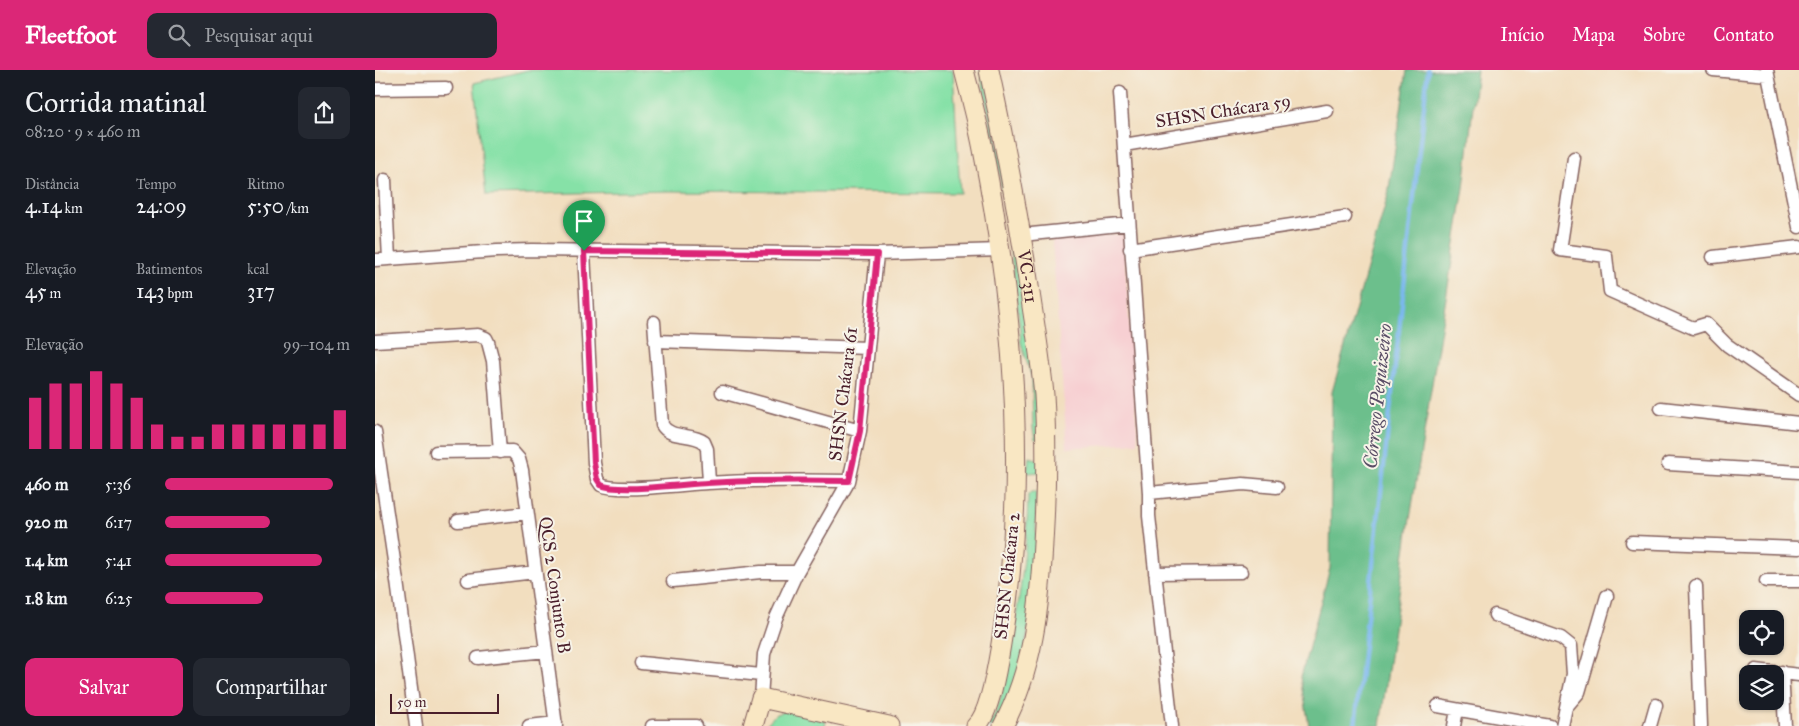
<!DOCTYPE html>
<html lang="pt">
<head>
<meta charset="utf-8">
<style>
  body { margin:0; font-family:"IM FELL Great Primer",serif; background:#242831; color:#f1f3f6; height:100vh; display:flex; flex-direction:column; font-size:19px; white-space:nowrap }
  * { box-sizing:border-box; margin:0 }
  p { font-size:16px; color:#9ea1a6 }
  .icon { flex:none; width:28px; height:28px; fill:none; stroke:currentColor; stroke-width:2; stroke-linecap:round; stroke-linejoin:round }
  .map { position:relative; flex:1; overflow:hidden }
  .details { display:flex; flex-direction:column; background:#171b24; width:375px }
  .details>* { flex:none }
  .buttons { position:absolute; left:1364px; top:540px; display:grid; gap:10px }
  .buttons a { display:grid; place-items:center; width:45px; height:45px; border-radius:10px; background:#171b24; box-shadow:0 1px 4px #0004; font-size:25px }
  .scale { position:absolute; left:15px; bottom:12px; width:109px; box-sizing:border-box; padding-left:5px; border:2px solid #4a1f2b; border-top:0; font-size:14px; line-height:18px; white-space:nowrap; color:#4a1f2b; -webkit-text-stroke:4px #f7f3e8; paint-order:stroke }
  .pin { position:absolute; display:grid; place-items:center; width:42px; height:42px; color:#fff; margin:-51px -21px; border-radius:50% 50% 50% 0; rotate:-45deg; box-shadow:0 0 5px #0007 }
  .pin .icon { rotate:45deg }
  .round { display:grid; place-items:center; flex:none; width:52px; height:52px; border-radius:10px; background:#242831 }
  .overview { display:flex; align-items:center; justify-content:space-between; height:85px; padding:0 25px }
  h1 { font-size:28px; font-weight:600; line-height:38px }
  .metrics { display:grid; grid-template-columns:repeat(3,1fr); gap:8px; height:85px; padding:5px 25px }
  .metrics div { display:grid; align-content:center }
  .metrics b { font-size:21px; font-weight:600 }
  .metrics small { font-size:14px; font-weight:400 }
  .metrics p { font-size:14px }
  .chart { height:140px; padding:10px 25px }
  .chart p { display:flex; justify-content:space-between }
  .chart svg { width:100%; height:90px; margin-top:5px; stroke:#db2777; stroke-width:6 }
  .button { display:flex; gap:10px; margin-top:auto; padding:10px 25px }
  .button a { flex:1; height:58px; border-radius:10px; background:#db2777; color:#fff; font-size:20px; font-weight:600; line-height:58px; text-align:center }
  .button a+a { background:#242831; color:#f1f3f6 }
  ul { padding:0 25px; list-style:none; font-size:16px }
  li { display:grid; grid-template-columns:80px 60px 1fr; align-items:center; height:38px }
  li i { height:12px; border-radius:6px; background:#db2777 }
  header { display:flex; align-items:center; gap:30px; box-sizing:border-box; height:70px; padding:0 25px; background:#db2777; color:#fff }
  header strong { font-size:24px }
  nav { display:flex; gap:28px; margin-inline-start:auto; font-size:18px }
  .search { width:350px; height:45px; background:#242831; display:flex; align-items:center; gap:12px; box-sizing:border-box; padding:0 18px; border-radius:10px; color:#9ea1a6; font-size:19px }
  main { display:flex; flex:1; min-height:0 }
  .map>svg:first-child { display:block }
  .built { fill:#f7cfd2 }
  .green { fill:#86e1a7; stroke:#688069 }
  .forest { fill:#6cbf8c; stroke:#5b6f5c }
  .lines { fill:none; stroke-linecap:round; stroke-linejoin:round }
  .stream { stroke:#7bb8ee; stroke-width:4.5 }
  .minor-casing { stroke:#85625f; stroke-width:15 }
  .secondary-casing { stroke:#85625f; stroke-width:21 }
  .minor { stroke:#fff; stroke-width:12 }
  .secondary { stroke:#f9e7c3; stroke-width:19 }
  .route-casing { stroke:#fff; stroke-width:10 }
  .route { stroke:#db2777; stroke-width:6 }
  .labels { text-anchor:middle; stroke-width:4; stroke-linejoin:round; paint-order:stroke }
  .street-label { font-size:18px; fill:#4a1f2b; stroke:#f7f3e8 }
  .water-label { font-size:19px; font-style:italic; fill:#594d66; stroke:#f7f3e8 }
</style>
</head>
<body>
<header>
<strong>Fleetfoot</strong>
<div class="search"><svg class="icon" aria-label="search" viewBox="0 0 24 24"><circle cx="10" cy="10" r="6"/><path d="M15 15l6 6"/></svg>Pesquisar aqui</div>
<nav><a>Início</a><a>Mapa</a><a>Sobre</a><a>Contato</a></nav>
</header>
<main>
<section class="details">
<div class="overview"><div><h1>Corrida matinal</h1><p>08:20 · 9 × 460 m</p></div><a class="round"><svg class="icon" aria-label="share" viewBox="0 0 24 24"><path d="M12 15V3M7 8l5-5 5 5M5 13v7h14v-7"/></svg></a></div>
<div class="metrics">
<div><p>Distância</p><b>4.14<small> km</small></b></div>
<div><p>Tempo</p><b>24:09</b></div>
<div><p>Ritmo</p><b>5:50<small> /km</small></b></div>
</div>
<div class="metrics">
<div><p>Elevação</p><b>45<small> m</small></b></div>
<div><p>Batimentos</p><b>143<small> bpm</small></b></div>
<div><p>kcal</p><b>317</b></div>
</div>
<div class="chart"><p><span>Elevação</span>99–104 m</p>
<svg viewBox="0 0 160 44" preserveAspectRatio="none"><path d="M5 44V19M15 44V12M25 44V12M35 44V6M45 44V12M55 44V19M65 44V32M75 44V38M85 44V38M95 44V32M105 44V32M115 44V32M125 44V32M135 44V32M145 44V32M155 44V25"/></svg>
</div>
<ul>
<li><b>460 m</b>5:36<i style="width:91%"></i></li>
<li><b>920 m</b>6:17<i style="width:57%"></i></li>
<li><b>1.4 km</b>5:41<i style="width:85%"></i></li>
<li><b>1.8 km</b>6:25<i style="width:53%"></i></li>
</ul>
<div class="button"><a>Salvar</a><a>Compartilhar</a></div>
</section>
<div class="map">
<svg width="1424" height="656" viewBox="0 0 1424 656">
  <rect width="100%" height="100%" fill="#f7f3e8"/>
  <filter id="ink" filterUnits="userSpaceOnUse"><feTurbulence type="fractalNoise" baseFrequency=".02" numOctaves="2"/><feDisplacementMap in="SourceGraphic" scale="10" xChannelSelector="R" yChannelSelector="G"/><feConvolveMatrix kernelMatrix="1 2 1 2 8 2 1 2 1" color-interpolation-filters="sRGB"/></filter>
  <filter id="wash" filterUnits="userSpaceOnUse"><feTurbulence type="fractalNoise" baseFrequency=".0096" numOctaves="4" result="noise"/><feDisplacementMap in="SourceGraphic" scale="20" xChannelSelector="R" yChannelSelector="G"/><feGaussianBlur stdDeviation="1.12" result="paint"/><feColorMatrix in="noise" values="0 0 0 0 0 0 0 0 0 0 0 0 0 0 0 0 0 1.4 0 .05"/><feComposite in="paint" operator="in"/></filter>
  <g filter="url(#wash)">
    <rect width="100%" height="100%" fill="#f2debf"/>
    <path class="built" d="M748,164L763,373L692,378L677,169Z"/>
    <path class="green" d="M153,0H578L585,123L295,121L111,125L99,13Z
      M605,0H609L659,262L664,370L660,369L658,358L657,308L646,273L642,228L624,99Z
      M654,387L662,389L668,402L652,403Z
      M656,422H661V498L647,605L621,656H613C627,637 629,610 634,587C644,534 652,480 653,425Z
      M415,640L451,651L450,656H390L401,644Z"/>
    <path class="forest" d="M1032,0H1102L1089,118L1033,461L1005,656H934L926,607L955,498L957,322L1013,125Z"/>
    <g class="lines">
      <path class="stream" d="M980,656L1053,0"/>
    </g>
  </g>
  <g filter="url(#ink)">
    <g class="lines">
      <defs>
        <path id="minor" d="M1338,0L1393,5
          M1392,0L1424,157
          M0,19L71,18
          M745,23L774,423V446L797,656
          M749,75L952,41
          M1199,88L1185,180L1231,186L1235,221L1318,258L1331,254L1352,275L1424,325
          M10,110L14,189
          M647,165L754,154
          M755,179L970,147
          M209,181L219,393L222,409L226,415C243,423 310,414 332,413C379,410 427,410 474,411
          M1338,187L1424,177
          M0,190L122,181L157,180L502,184L625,180
          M279,252L287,355C295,369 317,363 329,372L332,379L334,412
          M0,271L103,265L111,268L113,272L118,291L125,382
          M280,271L493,278
          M347,322L485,361
          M1286,338L1424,353
          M0,362L22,511L41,656
          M61,382L137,381L144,389L147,400L181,656
          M1293,394L1424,402
          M774,423L868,414L902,417
          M83,451L152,443
          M1257,472L1424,478
          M780,503L866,502
          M93,510L160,502
          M298,511L386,502H422
          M1391,511H1424
          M1321,516L1326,656
          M1120,545L1186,568L1196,576L1198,604L1187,656
          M103,588L171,581
          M266,593L386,605
          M1381,600L1424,605
          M1407,602L1410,656
          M386,628L389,584L401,548L422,502L474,411L485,361L502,184
          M1063,636L1175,656
          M1192,636L1204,622L1232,526
          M154,656L181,653
          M277,656H321
          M1079,656L1082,640
          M1275,656L1281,635"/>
        <g id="secondary">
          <path d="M589,0C596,28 604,56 609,85C640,245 653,412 626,574C623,592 615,644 601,656"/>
          <path id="s1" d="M614,0C630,74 644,148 655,223C660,257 666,291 669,325C672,374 671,424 668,473C665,535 658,600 628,656"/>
          <path d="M378,656L386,628L514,656"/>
        </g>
      </defs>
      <use href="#minor" class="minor-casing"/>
      <use href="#secondary" class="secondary-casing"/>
      <use href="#minor" class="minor"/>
      <use href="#secondary" class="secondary"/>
    </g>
  </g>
  <g class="lines" filter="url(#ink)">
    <defs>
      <path id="route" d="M209,181L502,184L485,361L474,411C427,410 379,410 332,413C310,414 242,423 226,415L222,409L219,393Z"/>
    </defs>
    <use href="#route" class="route-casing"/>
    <use href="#route" class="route"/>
  </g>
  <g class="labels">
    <g class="street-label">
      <text transform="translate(848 41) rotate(-9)" y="6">SHSN Chácara 59</text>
      <text dy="6" stroke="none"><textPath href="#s1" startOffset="210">VC-311</textPath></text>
      <text transform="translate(468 324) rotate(-83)" y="6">SHSN Chácara 61</text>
      <text transform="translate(632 506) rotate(-84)" y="6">SHSN Chácara 2</text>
      <text transform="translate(180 515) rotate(82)" y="6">QCS 2 Conjunto B</text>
    </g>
    <g class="water-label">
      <text transform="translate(1002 326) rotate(-84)" y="7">Córrego Pequizeiro</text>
    </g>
  </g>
</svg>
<div class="buttons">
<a><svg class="icon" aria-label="locate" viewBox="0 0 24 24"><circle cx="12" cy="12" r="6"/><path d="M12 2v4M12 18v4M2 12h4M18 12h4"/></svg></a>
<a><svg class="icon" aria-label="layers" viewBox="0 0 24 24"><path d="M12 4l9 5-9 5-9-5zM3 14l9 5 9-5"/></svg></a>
</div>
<div class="scale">50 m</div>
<div class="pin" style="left:209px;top:181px;background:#1e9e55"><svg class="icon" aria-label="arrive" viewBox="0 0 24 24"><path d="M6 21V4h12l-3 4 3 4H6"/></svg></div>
</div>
</main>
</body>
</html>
